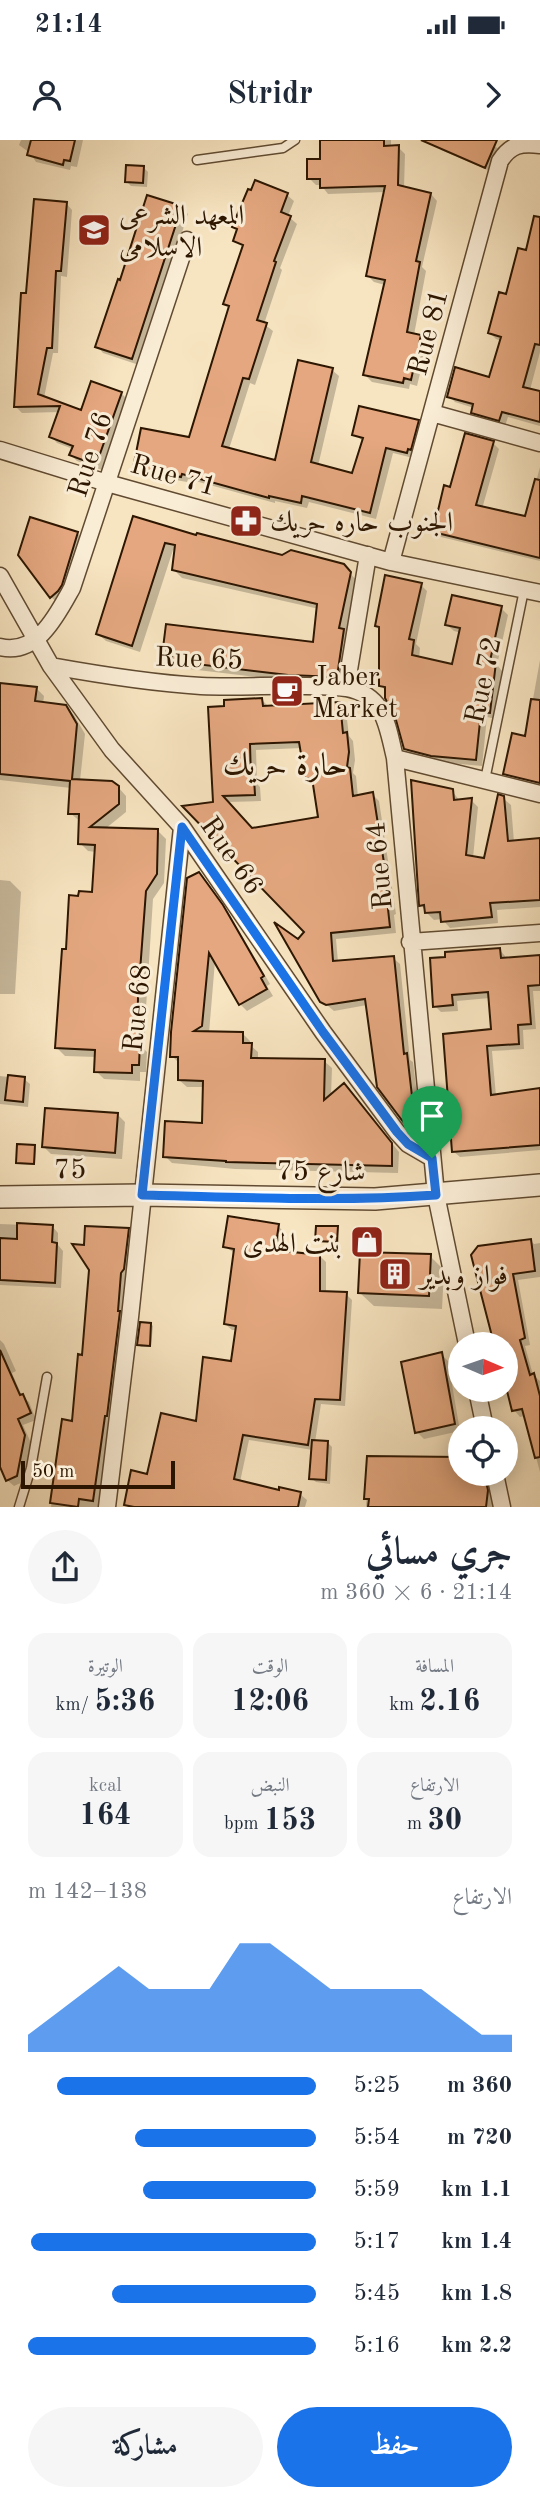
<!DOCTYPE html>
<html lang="ar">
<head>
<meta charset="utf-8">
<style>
  body { margin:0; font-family:"Old Standard TT",Amiri,serif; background:#f6f6f7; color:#1f2937; direction:rtl; height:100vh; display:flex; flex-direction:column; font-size:26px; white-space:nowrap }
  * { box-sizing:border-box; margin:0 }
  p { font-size:23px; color:#747a83 }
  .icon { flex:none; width:38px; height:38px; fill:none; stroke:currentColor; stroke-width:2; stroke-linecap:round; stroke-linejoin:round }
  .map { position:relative; height:1367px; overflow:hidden; direction:ltr }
  .side { display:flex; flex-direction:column; background:#fff; flex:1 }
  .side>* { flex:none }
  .needle { width:46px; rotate:92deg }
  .fabs { position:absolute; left:448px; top:1192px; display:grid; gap:14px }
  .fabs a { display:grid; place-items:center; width:70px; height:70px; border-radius:50%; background:#fff; box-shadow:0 4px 18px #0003; font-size:35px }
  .scale { position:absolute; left:21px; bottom:18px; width:154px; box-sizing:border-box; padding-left:7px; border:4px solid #2d1601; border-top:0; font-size:19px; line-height:24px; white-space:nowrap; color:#2d1601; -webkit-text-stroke:5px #faedd6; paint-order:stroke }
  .pin { position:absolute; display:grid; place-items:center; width:60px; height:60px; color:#fff; margin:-72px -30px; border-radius:50% 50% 50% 0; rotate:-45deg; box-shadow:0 0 7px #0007 }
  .pin .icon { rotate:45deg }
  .round { display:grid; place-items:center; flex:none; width:74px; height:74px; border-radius:37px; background:#f6f6f7 }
  .overview { display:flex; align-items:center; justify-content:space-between; height:119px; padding:0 28px }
  h1 { font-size:38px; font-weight:700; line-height:52px }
  .figures { display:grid; grid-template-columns:repeat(3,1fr); gap:10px; height:119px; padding:7px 28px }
  .figures div { display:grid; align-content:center; border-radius:18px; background:#f6f6f7; text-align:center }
  .figures b { font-size:30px; font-weight:700 }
  .figures small { font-size:19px; font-weight:400 }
  .figures p { font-size:19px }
  .chart { height:196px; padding:14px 28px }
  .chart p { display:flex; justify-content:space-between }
  .chart svg { width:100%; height:126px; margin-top:7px; fill:#1a73e8; opacity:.7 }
  .action { display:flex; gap:14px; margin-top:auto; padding:14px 28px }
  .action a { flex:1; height:80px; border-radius:42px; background:#1a73e8; color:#fff; font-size:28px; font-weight:700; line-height:80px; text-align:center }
  .action a+a { background:#f6f6f7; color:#1f2937 }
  ul { padding:0 28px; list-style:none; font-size:23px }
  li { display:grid; grid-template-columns:112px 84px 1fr; align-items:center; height:52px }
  li i { height:18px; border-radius:9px; background:#1a73e8 }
  .status { display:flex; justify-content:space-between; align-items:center; height:49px; padding:0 35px; background:#fff; direction:ltr }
  .status svg { height:19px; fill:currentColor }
  header { display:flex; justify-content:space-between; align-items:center; height:91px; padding:0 28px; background:#fff; font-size:32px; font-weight:700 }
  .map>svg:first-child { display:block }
  .shadow { fill:#0003; fill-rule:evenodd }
  .building { fill:#e4a77f; stroke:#2d1601; stroke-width:2; fill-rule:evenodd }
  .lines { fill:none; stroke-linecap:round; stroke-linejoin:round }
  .service-casing { stroke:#604a31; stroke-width:11 }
  .minor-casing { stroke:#604a31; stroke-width:19 }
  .tertiary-casing { stroke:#604a31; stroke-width:24 }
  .service { stroke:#faedd6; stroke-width:8 }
  .minor { stroke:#faedd6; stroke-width:16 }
  .tertiary { stroke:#faedd6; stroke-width:21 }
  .route-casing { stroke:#fff; stroke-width:14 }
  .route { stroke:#1a73e8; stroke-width:9 }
  .labels { text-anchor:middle; stroke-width:6; stroke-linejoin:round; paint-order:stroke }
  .poi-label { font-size:28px; fill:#2d1601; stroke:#faedd6; text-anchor:start }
  .street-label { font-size:28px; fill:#2d1601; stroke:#faedd6 }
  .quarter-label { font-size:32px; fill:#2d1601; stroke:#faedd6 }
</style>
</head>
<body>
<div class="status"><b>21:14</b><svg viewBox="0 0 49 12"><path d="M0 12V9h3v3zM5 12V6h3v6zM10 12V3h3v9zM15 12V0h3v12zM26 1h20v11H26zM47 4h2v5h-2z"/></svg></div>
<header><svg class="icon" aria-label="forward" viewBox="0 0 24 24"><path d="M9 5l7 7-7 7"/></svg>Stridr<svg class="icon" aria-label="person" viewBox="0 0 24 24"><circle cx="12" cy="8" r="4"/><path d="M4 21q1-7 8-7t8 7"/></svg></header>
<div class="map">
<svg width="540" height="1367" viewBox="0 0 540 1367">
  <rect width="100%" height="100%" fill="#f7e4c0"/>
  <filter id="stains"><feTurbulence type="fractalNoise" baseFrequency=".00286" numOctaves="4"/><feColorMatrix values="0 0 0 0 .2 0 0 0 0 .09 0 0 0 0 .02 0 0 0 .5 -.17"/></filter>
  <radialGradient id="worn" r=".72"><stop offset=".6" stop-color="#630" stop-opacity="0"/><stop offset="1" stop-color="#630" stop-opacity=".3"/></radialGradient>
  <path class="shadow" d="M21,0H83L77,27L71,26L70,30L36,22L30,13L19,5Z
    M321,0H391V7H398L405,14L404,48L431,54L437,61L422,127L426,131L414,195L420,197L427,204L417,246L410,244L409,249L372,242L365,235L385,145L374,142L367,135L385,52L328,54L321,45H316L309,38L321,20Z
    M439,0H484L499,9L490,31L441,10L437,5Z
    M144,28L148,32L147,47L131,46L126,41Z
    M287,55L294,61L288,76L297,84L280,128L282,130L264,184L273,191L255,245L250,243L229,309L276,322L332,230L339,236L318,326L353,335L364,302L354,294L418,282L424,288L413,318L393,313L376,379L309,362L307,368L275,361V363L188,339L187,342L142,334L135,327L191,299L230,168L225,164L244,108L235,100Z
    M66,63L72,70L67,137L61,136L58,213H53L44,258L82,272L121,253L127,259L102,330L77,321L71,315L73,309L57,303L51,296L60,272L22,273L16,267L28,155Z
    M181,67L188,74L139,225L103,213L97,206Z
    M540,96V212L530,250L540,253V286L508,277L505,286L479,278L473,272L474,268L455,262L449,256L491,239L501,201L496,199L490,193L527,112Z
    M493,303L499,309L482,369L526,379L540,327V421L441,397L435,391Z
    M134,379L198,397L347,430L358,442L347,494L351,498L344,544L297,542L181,528L177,524L172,523L164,515L315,504L319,469L182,438L174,430L177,411L173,410L140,512L106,501L98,494Z
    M77,393L84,400L58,463L51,457Z
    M421,445L427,451L416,504L420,508L419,518L454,526L461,493L454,491L447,485L501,468L508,475L497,525L502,531L496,579L487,577L482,626L439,622L412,615L405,608L387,552L381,546V490L376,485Z
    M540,520V647L511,640L505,633L526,598Z
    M0,545L36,548L44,556L43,564L65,566L74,575L85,594L80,641L118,647L126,656V672L105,689L158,691L166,699L164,743L153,759L146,868L144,909L147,912L146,932H140V941L104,939L96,931V917L65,916L57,908L67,811L80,757L94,754L96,712L88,711L80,703L81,682L70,673L71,648L0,640Z
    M262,560L269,567L339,564L346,571L349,596L353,601L355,620L353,633L356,636L358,657L372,654L379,661L396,774L394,775L396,793L336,799L338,822L393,818L400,824L410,920L413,922L421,988L412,989L405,982L367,865L334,871L321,860L298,801L306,792L215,663ZM302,608L307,637L315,645L320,679L252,690L227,662L261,661L260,647L257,644L256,610Z
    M452,651L460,661L471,660L478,667L473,718L485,720L503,658L511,665L514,702L540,700V767L497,770L498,783L450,788L442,779L434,780L427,773L421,765Z
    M199,734L230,775L270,844L267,846L273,856L247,871L240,864L215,821L209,893H242L250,901V905L258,912V920L324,921L332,928L331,956L351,953L399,1012L398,1033L235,1029L172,1023L165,1016L204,985L205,947H187L179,940L180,924L172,916Z
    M0,740L10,741L21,752L15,854H0Z
    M500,810L505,816L506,820L540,817V851H533L536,889L523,890L524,909L492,911L496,956L540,950V1010L460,1017L454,1012L445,895L493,891L490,858L457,861L458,871L441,872L435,866Z
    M0,936L24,939L30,944L28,967L0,964Z
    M118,975L125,982L122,1019L51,1014L44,1007Z
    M34,1006L36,1008L35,1025L20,1024L18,1022Z
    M0,1084L52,1086L58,1093V1105L63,1111L61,1148L0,1145Z
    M278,1086L284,1092L281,1113L320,1116L326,1122V1153L346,1154L352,1160L345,1266L321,1264L315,1302L328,1303L332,1307L330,1344L316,1342L311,1338L313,1310L249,1300L240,1342L280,1352L300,1354L307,1360L305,1367H128L125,1364L148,1336L198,1284L233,1222L237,1190H232L225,1184L235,1113L225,1107Z
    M337,1088L339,1103L317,1101Z
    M128,1090L135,1096L99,1367H51L63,1281L74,1283L83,1217L91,1130L86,1107Z
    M531,1101L534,1104L540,1103V1137L518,1140L530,1205L525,1206L533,1235L540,1241V1332L525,1276L520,1277L514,1270L506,1241V1204H496L473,1115Z
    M430,1116L444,1130L442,1169L374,1166L360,1153Z
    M151,1184L153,1186L151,1207H141L139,1205Z
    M0,1200L4,1204L16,1231L12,1233L22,1256L29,1262L36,1280L23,1285L31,1303L23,1342L14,1346L7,1340L0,1321Z
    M441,1214L448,1221L460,1291L424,1299L417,1292Z
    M369,1318H460V1334H489L494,1367H366Z"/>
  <path class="building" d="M31,0H75L70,21L64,20L63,25L27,15Z
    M320,0H384V6L399,5L398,45L431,53L416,121L420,122L407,192L421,195L411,240L404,238L403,243L363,235L385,140L366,136L385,46L320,48V39H307V19H320Z
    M421,0H497L485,28Z
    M126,25L144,26L143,43L125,42Z
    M255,40L288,53L281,72L291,76L274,121L276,122L257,180L267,183L249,239L243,238L222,306L275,320L298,220L333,228L311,322L352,333L363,298L352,295L359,266L419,280L411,310L408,309L407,313L386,308L370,373L302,356L301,363L269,356V358L182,334L181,337L133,328L141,288L189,297L229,166L223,164L243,105L233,101L237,89L232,87L248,49L251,50Z
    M147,55L182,66L132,219L95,207L118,139L120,140Z
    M34,59L67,62L61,131H56L52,208H47L38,254L81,270L91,241L122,252L96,325L69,315L73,306L49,297L60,266L14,267L21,153H26Z
    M534,76L540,77V205L535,204L523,247L540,251V282L502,272L499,281L471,273L473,264L447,257L455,227L489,237L501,197L488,193L499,152L506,154L518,108L526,110Z
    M465,293L494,301L476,365L525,376L535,339L540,340V418L433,392L444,345L450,347Z
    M133,376L196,395L197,393L282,415L291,410L344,424L351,432L339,488L344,489L337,537L288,535L171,521L172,517L162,516L166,484L313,502L317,464L172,430L175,405L165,403L132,506L96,494Z
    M30,377L78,392L62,445L58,451L50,458L18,415Z
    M385,435L422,443L409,499L414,500L412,515L452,524L460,488L445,485L452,455L502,466L490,521L496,522L490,573L481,572L476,620L431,616L404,609L396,580L385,558V547L379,546V487L375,486Z
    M0,543L37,547L35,561L66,565L77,584L72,639L112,641L119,646V664L90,687L158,689L157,734L146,751L138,858L137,902H140L139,925H132V933L94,932L95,910L55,908L62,809H66L69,755L78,756L79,751L92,752L95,705L78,704L79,674H68L70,641L0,634Z
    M262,558L263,566L340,562L343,593L347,592L349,612L347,627L350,628L353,656L373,652L391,768L388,769L390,787L331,793L333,821L394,816L404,914L407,913L415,982L404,983L377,947L365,859L326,865L320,862L274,782L298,799L304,792L182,666L213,662L208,567L224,566V560ZM299,602L305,638H312L318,677L252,688L223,656L255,655L254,638L251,639L250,604Z
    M531,559L540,560V643L503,634L512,593L525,596Z
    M411,640L453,649L454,660L472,658L466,715L484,718L498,654L504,656L508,701L540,698V760L490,763L492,777L441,782L440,772L425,773L424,765L419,766Z
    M199,732L223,765L264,836L261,838L267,849L239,865L209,813L202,886L194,891L243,892V903H252L251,918L325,919L324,960L344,943L392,1003V1026L226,1022V1021L163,1017L165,981L202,983L203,941L178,940V917H170L171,892L187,738Z
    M500,808L501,818L540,815V845L528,846L531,884L518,885L519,904L487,906L491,955L540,948V1005L452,1012L443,894L491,889L488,852L452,855L453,865L433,867L430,818L445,817V812Z
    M8,935L25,937L23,962L5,960Z
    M45,968L118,973L115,1013L42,1007Z
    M17,1004L35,1005L34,1024L16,1023Z
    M228,1076L279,1084L275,1110L320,1115V1151L347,1152L340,1260L315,1259L308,1305L243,1295L234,1339L279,1350V1347L301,1352L298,1367H134L124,1365L131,1330L147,1334L161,1273L196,1281L203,1217L231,1221L236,1186L224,1184L234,1109L223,1107Z
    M17,1083L53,1085L52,1102L57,1103L55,1143L0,1140V1098L17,1099Z
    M85,1086L129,1088L124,1129L121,1133L118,1171H120L107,1276H105L93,1361L79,1359L78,1367L50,1363L62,1279L72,1281L78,1214L82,1215L89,1130L72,1104L84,1105Z
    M316,1086H338L337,1102L315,1101Z
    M531,1099L535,1131L513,1134L525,1198L520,1200L530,1235L534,1233L540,1256V1317L535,1318L522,1269L512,1271L506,1247V1204H494L471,1115L478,1106Z
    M360,1112L431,1114L429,1156L358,1153Z
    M140,1182L151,1183L150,1206L137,1205Z
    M0,1210L20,1255L23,1254L31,1273L18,1279L25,1295L17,1336L6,1341L0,1327Z
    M442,1212L455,1284L415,1293L401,1222Z
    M312,1300L328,1301L326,1340L309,1339Z
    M367,1316L460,1317V1334H484L488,1350L486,1367H368L369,1359H364Z"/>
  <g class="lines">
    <defs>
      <path id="service" d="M197,20L283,8L295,0
        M485,640L524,450
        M19,1367L31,1328L47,1237"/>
      <path id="minor" d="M432,273L540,303
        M0,310L107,343L391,422L540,453
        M368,415L346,548C385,555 387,585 395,618L436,1055L467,1204
        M391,422L500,21C511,4 521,3 540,5
        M0,436L51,526L112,610L182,687L323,892L397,992L408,1004L432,1018
        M0,507C37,516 57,475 72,448L187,100
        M51,526C101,535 150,543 201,546C249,548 298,543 346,548
        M395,618L540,654
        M410,802L540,793
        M477,1250L485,1288
        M495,1334L502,1367
        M107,1367L130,1177L182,687"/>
      <path id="tertiary" d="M0,1057L142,1055L375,1059L540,1045"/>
    </defs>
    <use href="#service" class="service-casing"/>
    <use href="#minor" class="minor-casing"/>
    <use href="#tertiary" class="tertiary-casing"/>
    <use href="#service" class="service"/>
    <use href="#minor" class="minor"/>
    <use href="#tertiary" class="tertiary"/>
  </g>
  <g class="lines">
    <defs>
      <path id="route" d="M182,687L323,892L397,992L408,1004L432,1018L436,1055C338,1062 240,1057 142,1055Z"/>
    </defs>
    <use href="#route" class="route-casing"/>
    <use href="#route" class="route"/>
  </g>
  <defs>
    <symbol id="school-square" viewBox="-11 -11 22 22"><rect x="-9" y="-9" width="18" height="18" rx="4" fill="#8f2418" stroke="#faedd6"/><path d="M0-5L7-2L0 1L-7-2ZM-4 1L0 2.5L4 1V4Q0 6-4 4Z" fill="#fff"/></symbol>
    <symbol id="pharmacy-square" viewBox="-11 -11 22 22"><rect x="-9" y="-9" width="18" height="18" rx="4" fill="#8f2418" stroke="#faedd6"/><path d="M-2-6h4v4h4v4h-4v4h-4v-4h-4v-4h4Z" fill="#fff"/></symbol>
    <symbol id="cafe-square" viewBox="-11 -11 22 22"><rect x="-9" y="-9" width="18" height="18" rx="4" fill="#8f2418" stroke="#faedd6"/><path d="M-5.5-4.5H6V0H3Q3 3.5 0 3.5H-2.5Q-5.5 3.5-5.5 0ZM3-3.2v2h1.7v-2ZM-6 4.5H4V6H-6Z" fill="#fff"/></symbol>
    <symbol id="shop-square" viewBox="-11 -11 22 22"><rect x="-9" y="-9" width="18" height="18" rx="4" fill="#8f2418" stroke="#faedd6"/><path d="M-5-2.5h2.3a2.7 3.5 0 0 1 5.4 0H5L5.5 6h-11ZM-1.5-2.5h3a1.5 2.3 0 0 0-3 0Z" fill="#fff"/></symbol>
    <symbol id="building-square" viewBox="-11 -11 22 22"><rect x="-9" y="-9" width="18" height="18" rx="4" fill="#8f2418" stroke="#faedd6"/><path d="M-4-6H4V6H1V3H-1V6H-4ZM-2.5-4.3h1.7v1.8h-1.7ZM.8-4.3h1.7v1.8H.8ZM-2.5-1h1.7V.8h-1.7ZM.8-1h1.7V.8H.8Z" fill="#fff"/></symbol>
  </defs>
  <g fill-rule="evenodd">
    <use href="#school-square" x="75" y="71" width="38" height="38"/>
    <use href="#pharmacy-square" x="227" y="362" width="38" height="38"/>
    <use href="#cafe-square" x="268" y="532" width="38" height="38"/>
    <use href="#shop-square" x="348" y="1083" width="38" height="38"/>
    <use href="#building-square" x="376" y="1115" width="38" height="38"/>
  </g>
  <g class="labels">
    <g class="poi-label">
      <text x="119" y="84">المعهد الشرعى<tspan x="119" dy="32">الاسلامى</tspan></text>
      <text x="270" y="391">الجنوب حاره حريك</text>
      <text x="312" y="545">Jaber<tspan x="312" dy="32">Market</tspan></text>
      <text x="342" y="1112" text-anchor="end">بنت الهدى</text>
      <text x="420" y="1144">فواز وبدير</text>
    </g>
    <g class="street-label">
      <text transform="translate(427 192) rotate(-75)" y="10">Rue 81</text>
      <text transform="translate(89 314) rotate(-72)" y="10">Rue 76</text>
      <text transform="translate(174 334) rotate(16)" y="10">Rue 71</text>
      <text transform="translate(199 517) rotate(2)" y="10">Rue 65</text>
      <text transform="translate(482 540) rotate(-78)" y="10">Rue 72</text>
      <text transform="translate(233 715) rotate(55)" y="10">Rue 66</text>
      <text transform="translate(378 726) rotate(-95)" y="10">Rue 64</text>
      <text transform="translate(136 868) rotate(-84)" y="10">Rue 68</text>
      <text transform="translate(70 1028) rotate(-1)" y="10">75</text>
      <text transform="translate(321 1030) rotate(1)" y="10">شارع 75</text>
    </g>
    <g class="quarter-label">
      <text x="285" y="635">حارة حريك</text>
    </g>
  </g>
  <rect width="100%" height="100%" filter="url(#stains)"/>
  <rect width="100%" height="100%" fill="url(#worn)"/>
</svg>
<div class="fabs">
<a><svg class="needle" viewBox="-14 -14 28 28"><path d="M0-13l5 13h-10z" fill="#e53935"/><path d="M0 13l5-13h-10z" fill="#747a83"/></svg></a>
<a><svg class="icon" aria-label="locate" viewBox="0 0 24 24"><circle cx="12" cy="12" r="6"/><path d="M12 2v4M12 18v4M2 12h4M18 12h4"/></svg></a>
</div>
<div class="scale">50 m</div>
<div class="pin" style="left:432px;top:1018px;background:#1e9e55"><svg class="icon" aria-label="arrive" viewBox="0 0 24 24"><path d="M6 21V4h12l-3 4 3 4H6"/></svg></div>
</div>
<section class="side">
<div class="overview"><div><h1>جري مسائي</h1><p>21:14 · 6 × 360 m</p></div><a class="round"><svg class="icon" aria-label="share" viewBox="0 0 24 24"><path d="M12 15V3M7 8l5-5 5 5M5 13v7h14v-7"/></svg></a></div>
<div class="figures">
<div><p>المسافة</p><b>2.16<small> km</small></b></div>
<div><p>الوقت</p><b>12:06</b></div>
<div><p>الوتيرة</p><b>5:36<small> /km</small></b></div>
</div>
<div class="figures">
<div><p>الارتفاع</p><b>30<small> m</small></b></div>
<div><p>النبض</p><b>153<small> bpm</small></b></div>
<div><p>kcal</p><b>164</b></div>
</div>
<div class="chart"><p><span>الارتفاع</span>138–142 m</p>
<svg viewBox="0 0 160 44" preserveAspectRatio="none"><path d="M0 44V38L10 30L20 22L30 14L40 22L50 22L60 22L70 6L80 6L90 14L100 22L110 22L120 22L130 22L140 30L150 38L160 38V44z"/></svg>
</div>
<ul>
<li><b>360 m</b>5:25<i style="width:90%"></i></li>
<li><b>720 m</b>5:54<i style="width:63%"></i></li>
<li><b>1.1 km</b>5:59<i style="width:60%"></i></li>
<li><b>1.4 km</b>5:17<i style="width:99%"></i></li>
<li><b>1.8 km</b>5:45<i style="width:71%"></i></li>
<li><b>2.2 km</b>5:16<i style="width:100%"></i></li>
</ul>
<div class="action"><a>حفظ</a><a>مشاركة</a></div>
</section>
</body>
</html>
